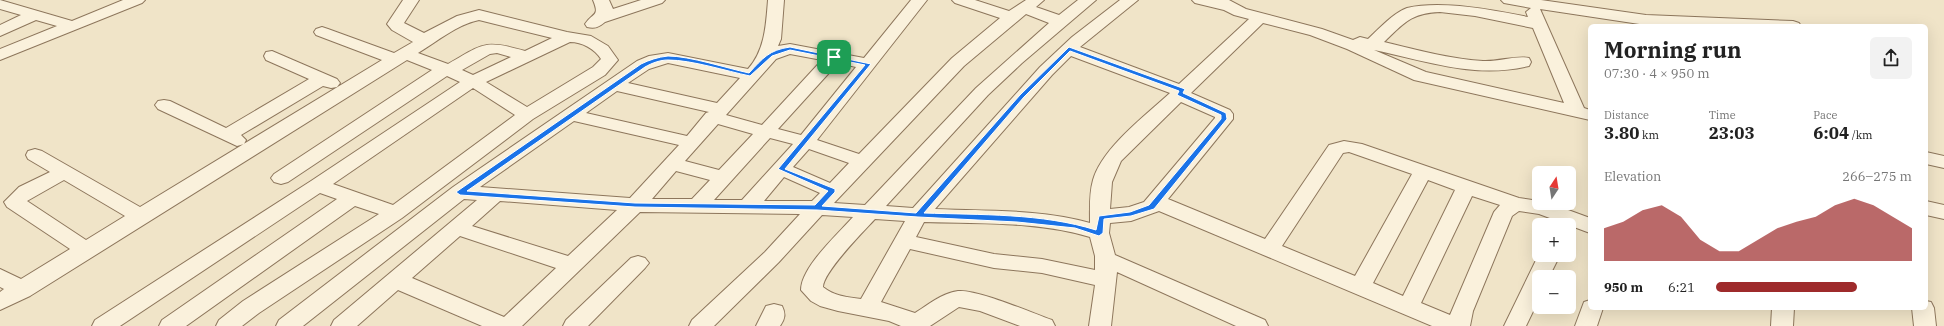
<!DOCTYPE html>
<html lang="en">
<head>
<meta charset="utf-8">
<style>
  body { margin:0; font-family:"IBM Plex Serif",serif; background:#f2f2f2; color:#222; height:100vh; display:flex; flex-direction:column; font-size:15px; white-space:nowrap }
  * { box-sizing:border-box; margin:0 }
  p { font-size:13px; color:#767676 }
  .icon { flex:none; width:22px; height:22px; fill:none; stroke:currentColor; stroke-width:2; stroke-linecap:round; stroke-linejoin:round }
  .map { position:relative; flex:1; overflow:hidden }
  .drawer { position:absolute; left:1588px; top:24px; width:340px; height:286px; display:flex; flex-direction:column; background:#fff; border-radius:6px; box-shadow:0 4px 16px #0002 }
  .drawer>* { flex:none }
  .needle { width:26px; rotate:12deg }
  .buttons { position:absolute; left:1532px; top:166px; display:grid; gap:8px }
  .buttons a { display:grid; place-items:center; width:44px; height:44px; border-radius:6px; background:#fff; box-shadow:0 4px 16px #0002; font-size:20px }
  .pin { position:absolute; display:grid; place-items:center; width:34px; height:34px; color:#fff; margin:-17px; border-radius:8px; box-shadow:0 2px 6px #0006 }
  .round { display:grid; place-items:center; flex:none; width:42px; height:42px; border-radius:6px; background:#f2f2f2 }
  .summary { display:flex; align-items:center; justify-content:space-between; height:68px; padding:0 16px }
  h1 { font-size:22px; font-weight:700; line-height:30px }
  .figures { display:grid; grid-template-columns:repeat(3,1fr); gap:6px; height:68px; padding:4px 16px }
  .figures div { display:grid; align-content:center }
  .figures b { font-size:17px; font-weight:700 }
  .figures small { font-size:11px; font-weight:400 }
  .figures p { font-size:11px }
  .chart { height:112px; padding:8px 16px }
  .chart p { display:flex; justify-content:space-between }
  .chart svg { width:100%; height:72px; margin-top:4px; fill:#9e2a2b; opacity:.7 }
  ul { padding:0 16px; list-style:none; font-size:13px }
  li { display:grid; grid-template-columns:64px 48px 1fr; align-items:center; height:30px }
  li i { height:10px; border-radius:5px; background:#9e2a2b }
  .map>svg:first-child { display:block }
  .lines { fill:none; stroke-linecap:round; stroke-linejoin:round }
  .minor-casing { stroke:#8d765c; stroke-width:2 }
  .minor { fill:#faf1dc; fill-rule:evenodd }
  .route { fill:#1a73e8; stroke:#fff; fill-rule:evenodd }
</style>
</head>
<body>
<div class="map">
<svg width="1944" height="326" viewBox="0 0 1944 326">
  <rect width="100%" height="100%" fill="#f0e4c8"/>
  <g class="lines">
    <defs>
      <path id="minor" d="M0,0L72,21L123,0H145L142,3L0,60V49L57,26L36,20L0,36V25L21,15L0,9Z
        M403,0H419L404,23L424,33L457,16L479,10L567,32L591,36L608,46L618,60L605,75L533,119L402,218L259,313L242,326H216L219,320L243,301L379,214L355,206L186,326H159L162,320L337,199L320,193L120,326H92L95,320L311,181L460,82L447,76L288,182L281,184L274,182L271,178L274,174L432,70L407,60L30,296L0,310V292L4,289L0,287V269L21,279L70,249L7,207L4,202L19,187L50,172L28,159L26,155L28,151L35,149L42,151L140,207L382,60L316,35L314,32L316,29L322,27L328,29L394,53L413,42L392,30L387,24ZM479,20L552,38L525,51C484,39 483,44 448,64L418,53C438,41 456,25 479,20ZM570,42C582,42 595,49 601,59L593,67L527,107L486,82ZM497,53L511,57L473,75L462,70L490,54ZM473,88L515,115L393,205L333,184ZM64,180L125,216L86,240L27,201Z
        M593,0H609L613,9L641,0H665L662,3L605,22C599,27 595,29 587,27L585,24C593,12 600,17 593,0Z
        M768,0H784L781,39L778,46L790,44L864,58L911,0H927L817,140L859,154L952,58L1000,18L955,3L952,0H975L1009,11L1026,0H1044L1036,7L1059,15L1078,0H1096L1022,63L988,95L886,206L913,208L1040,67L1072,37L1120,0H1138L1080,47L1179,84L1249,19L1234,15L1224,10L1195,3L1192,0H1229L1246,9L1322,29L1353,40L1360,37L1368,39C1380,28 1392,14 1407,8C1441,0 1494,10 1528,17L1526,12L1531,8L1504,3L1501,0H1541L1646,15L1793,21L1799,23L1801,26L1646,25L1540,9L1584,108L1590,110V120L1414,80L1347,49L1310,35L1263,23L1191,93L1230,110L1233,114V119L1168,199L1265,239L1329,145L1344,141L1362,144L1519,198L1539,201V203H1549L1590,218V233L1539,214L1519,211L1512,216L1473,311L1470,326H1432L1159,211L1131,221L1110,223L1109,233L1115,255L1265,320L1268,326H1236L1117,272L1111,326H1089L1095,285L1042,273L994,268L910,249L881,302L915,313C928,305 942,293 958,291C977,289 1032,313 1052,320L1055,326H1020L980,311L959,307L930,326H901L889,321L838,311L820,306L811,301L801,290C801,267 838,234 853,217L822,215L779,262L714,326H689L692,320L765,252L800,214L640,212L522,326H482L398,290L357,326H331L334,320L477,200L464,199L303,326H276L279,320L453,187L637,61L649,56L668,53L748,69C765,50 766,25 768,0ZM1440,12L1475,16L1533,28L1564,103L1426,72L1374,50C1427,61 1474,79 1529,66L1531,62L1529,58C1517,55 1498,62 1483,61C1450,59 1417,50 1384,42C1404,23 1411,13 1440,12ZM1026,14L1049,23L976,88L865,205L834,203L964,66ZM790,54L822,60L762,125L726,115L776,59ZM1071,56L1170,93C1146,115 1102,148 1093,180C1089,194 1090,209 1090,223C1043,209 983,211 935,209L1052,75ZM668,63L740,78L717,103L628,83L649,69ZM838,63L856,67L801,135L778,129ZM617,91L709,112L706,113L687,136L586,113ZM1181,102L1215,117V118L1144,202L1129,207L1110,209L1112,182L1121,161ZM574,121L679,145L630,198L480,187ZM718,124L753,134L719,170L685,161ZM770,138L793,144L742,200H714ZM809,149L849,163L830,183L793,167ZM1349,152L1412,174L1355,276L1282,246L1343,153ZM676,171L710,180L692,199H652ZM784,177L820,193L812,201H764ZM1428,180L1455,190L1403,296L1373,283ZM1472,196L1500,205L1494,212L1450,315L1421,303ZM500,201L617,210L568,256L472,226ZM875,219L905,221L861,299C847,297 834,296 823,287C823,272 864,231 875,219ZM924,222C979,224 1038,221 1090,237L1095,256V270L1042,259L994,254L916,237ZM460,236L556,268L504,317L412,278Z
        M272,51L337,79L340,83L337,87L331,88L323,86L241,135L246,140L244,144L237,146L158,109L155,105L158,101L164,100L170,101L226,128L309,79L266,60L264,56L266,52Z
        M1926,152L1944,156V168L1926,164Z
        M1926,201L1944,205V219L1926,215Z
        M1539,254L1560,255L1549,277H1539V299L1526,326H1504Z
        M638,256L645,258L649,263L645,268L588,326H563L566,320L631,258Z
        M1590,300V308H1603L1597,326H1575L1584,302Z
        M1926,301L1931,302L1934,308L1936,326H1914L1912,308H1926Z
        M774,304L782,306C786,314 785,319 780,326H756L766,306Z
        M1772,308H1794L1793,326H1771Z"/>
    </defs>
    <use href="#minor" class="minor-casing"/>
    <use href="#minor" class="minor"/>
  </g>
  <path class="route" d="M790,47L871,64L785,169L835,189V192L822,206L916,213L1020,95L1069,47L1185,89L1183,93L1226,113L1227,119L1154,209L1131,216L1104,219L1103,233L1099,236L1075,228L1017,222L918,217L817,210L635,207L460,195L456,192L641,64C649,60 658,57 668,56C690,56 726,68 749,73C763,58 769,50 790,47ZM790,50L865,65L778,169L828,191L815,205L635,203L467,191L645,67C652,63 660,60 668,60C692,60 726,71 750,76L772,56ZM1070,51L1179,91L1177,95L1221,115V119L1149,205L1130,212L1099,216L1096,230C1042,213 980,215 924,213L1024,97Z"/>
</svg>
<div class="buttons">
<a><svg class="needle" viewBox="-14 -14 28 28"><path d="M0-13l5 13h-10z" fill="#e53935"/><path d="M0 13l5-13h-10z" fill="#767676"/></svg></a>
<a>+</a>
<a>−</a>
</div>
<div class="pin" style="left:834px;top:57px;background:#1e9e55"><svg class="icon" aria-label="arrive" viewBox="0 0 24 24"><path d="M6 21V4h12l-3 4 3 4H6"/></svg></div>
<section class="drawer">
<div class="summary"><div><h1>Morning run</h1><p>07:30 · 4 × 950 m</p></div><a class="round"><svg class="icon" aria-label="share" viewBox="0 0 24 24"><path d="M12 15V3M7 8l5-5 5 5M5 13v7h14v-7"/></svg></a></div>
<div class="figures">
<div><p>Distance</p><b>3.80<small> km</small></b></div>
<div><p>Time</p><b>23:03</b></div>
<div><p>Pace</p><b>6:04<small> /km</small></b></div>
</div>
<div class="chart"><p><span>Elevation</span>266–275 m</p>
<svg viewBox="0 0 160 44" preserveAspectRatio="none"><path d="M0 44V24L10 20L20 13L30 10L40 17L50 31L60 38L70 38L80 31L90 24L100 20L110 17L120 10L130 6L140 10L150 17L160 24V44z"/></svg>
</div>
<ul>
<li><b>950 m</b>6:21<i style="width:72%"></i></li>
</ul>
</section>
</div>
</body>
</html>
